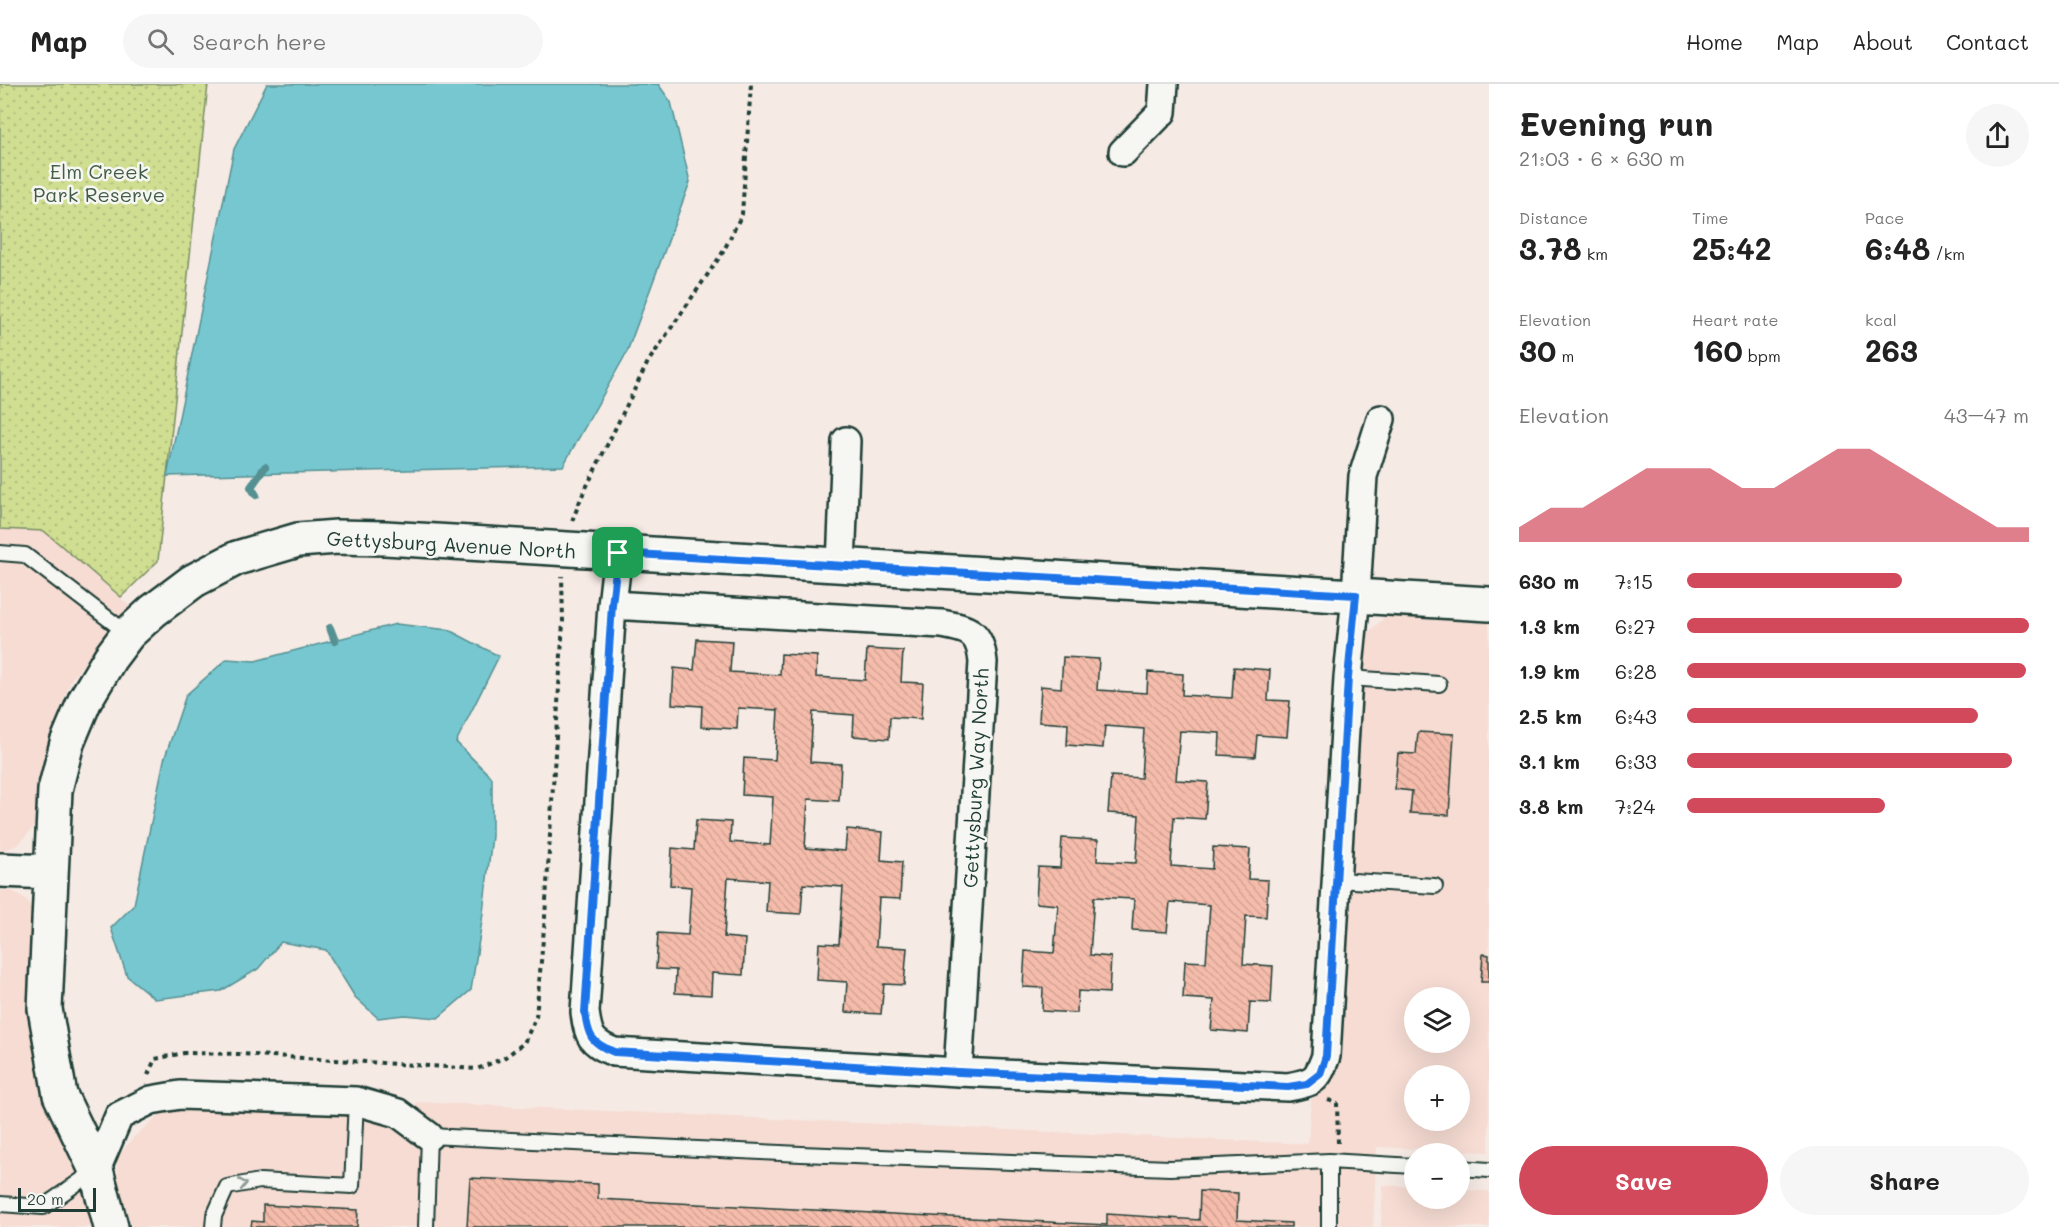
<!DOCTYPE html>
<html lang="en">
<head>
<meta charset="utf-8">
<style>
  body { margin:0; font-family:Mali,sans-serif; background:#f6f6f6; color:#222; height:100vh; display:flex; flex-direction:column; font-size:22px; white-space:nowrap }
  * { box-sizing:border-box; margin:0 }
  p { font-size:20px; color:#767676 }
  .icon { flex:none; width:33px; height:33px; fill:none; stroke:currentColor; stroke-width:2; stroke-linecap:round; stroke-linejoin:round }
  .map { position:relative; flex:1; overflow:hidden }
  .sheet { display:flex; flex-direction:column; background:#fff; width:570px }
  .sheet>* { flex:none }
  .controls { position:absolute; left:1404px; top:903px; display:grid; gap:12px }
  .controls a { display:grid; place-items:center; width:66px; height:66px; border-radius:50%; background:#fff; box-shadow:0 6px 24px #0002; font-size:30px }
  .scale { position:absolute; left:18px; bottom:15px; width:78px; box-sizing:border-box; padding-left:6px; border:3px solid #1f3d34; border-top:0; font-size:16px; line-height:21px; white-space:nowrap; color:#1f3d34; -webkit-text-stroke:4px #f6f6f2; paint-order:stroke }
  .pin { position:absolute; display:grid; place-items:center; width:51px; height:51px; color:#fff; margin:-26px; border-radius:12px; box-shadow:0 3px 9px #0006 }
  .round { display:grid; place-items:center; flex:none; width:63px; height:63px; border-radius:32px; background:#f6f6f6 }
  .overview { display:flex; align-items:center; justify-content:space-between; height:102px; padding:0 30px }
  h1 { font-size:33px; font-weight:700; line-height:45px }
  .stats { display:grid; grid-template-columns:repeat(3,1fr); gap:9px; height:102px; padding:6px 30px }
  .stats div { display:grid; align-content:center }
  .stats b { font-size:30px; font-weight:700 }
  .stats small { font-size:16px; font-weight:400 }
  .stats p { font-size:16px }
  .chart { height:168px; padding:12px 30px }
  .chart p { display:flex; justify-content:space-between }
  .chart svg { width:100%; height:108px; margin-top:6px; fill:#d1495b; opacity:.7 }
  .action { display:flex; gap:12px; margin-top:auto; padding:12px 30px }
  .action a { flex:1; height:69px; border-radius:36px; background:#d1495b; color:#fff; font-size:24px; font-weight:700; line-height:69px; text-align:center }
  .action a+a { background:#f6f6f6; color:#222 }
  ul { padding:0 30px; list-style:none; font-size:20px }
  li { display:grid; grid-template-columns:96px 72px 1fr; align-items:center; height:45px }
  li i { height:15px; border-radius:8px; background:#d1495b }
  header { display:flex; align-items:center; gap:36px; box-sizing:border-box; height:84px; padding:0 30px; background:#fff; border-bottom:2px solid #e0e0e0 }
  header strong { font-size:28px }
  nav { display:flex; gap:33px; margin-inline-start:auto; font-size:21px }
  .search { width:420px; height:54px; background:#f6f6f6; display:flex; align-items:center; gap:15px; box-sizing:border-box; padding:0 21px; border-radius:33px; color:#767676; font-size:22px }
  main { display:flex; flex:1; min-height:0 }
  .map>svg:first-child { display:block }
  .built { fill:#f6dcd3; fill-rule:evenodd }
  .grass { fill:url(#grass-dots); stroke:#788e63; stroke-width:1.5 }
  .water { fill:#77c7d1; stroke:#549092; stroke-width:1.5 }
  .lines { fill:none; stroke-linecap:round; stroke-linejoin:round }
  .stream { stroke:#549092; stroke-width:8 }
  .building { fill:url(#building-back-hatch); stroke:#1f3d34; stroke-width:1.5 }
  .lane-casing { stroke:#1f3d34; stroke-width:18 }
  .street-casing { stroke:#1f3d34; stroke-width:32 }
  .secondary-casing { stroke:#1f3d34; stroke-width:38 }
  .path { stroke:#1f3d34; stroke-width:4; stroke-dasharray:4.5 4.5; stroke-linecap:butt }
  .lane { stroke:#f6f6f2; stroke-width:14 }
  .street { stroke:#f6f6f2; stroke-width:27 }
  .secondary { stroke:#f6f6f2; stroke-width:33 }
  .oneway { stroke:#8a9a93 }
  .route-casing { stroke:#fff; stroke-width:12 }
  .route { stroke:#1a73e8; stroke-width:8 }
  .labels { text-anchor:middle; stroke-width:5; stroke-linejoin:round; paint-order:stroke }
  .park-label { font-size:20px; fill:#425d47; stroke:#f6f6f2 }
  .street-label { font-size:20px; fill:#1f3d34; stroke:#f6f6f2 }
</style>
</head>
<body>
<header>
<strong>Map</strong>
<div class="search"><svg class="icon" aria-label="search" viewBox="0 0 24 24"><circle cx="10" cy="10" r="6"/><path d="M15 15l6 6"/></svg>Search here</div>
<nav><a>Home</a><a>Map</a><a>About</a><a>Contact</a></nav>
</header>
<main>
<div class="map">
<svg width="1489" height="1143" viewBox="0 0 1489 1143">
  <defs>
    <pattern id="grass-dots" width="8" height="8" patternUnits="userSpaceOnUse" patternTransform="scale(1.5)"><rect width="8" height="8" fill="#d0de92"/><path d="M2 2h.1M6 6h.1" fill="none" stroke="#b2bf7e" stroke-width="1.8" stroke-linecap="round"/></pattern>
    <pattern id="building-back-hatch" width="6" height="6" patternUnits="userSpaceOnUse" patternTransform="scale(1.5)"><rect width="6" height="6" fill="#f5bcab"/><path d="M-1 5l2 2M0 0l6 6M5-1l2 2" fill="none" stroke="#d2a294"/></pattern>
  </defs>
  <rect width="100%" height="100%" fill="#f6eae4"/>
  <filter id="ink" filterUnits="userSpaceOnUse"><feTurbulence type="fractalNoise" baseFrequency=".0167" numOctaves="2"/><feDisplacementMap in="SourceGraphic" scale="12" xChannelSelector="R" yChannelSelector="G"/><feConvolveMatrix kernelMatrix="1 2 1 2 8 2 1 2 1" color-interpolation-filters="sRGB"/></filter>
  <g filter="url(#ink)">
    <path class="built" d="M0,445L44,447L131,523L97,562L71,596L48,657L35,741L19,760L3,767H0Z
      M1386,532L1489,539V1068L1377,1063L1373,1143H132L118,1098L117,1074L133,1054L160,1030L174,1027L415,1032L416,1018L1308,1060L1311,1015L1325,1005L1338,987L1342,970L1365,552ZM1414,914H1460V958H1414ZM1414,992H1460V1036H1414Z
      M0,806L12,807L27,816L35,831L30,915L40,995L97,1143H0Z
      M1383,1101L1414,1103V1114H1460V1106L1489,1107V1143H1381Z"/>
    <path class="grass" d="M0,0H208L158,477L121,513L44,447L0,445Z"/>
    <path class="water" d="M267,0H658L671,18L690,98L627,268L563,382L167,392L234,65Z
      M396,540L449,546L499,572L456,658L492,694V752L482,837L471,906L438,934L404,931L378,934L355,913L326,866L281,858L258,885L221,907L155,915L127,892L111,844L134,821L164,676L186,611L227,575L255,577Z"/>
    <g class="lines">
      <path class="stream" d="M256,411L251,403L265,383
        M330,544L335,557"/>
    </g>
    <path class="building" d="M697,555L732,557L730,588L780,591L781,570L817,572L816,593L865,596L867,565L903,567L901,598L923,599L921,635L890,633L889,655L853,652L854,631L813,628L810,678L841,680L839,717L808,715L805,764L845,767L847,745L883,748L881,776L902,778L900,815L879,814L876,862L907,864L904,901L884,900L881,930L845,928L847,898L817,896L819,859L839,860L843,803L803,800L801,830L766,828L768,797L728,794L724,853L745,855L743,891L712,889L711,911L675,909L676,886L656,885L658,849L688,851L691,803L670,801L672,764L694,766L696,736L731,738L730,758L770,761L773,713L742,711L744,674L775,676L778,626L738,624L737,645L701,643L702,622L672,620L674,584L694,586Z
      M1063,573L1099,575L1097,606L1147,609L1148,588L1183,590L1182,611L1232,614L1234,583L1270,586L1268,616L1290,617L1287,653L1257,651L1255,673L1219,671L1220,649L1180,647L1176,696L1208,698L1205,735L1174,733L1171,782L1212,785L1213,763L1250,765L1248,795L1268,796L1266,833L1246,832L1243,880L1273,882L1271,919L1250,918L1248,949L1211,946L1214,916L1183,914L1185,877L1206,878L1210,821L1170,818L1167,848L1132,846L1134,815L1094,813L1090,871L1111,873L1109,909L1078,907L1077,929L1042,927L1043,904L1023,903L1025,867L1054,869L1058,821L1036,819L1038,783L1060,784L1062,754L1098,756L1097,777L1136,779L1139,731L1108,729L1111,692L1141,694L1144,645L1105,642L1103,664L1067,661L1068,640L1039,638L1041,602L1061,604Z
      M1418,648L1454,650L1449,731L1410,729L1412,707L1395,705L1398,669L1416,670Z
      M1483,870L1489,871V898H1481Z
      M470,1094L598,1100V1115L1107,1141V1130L1199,1136L1200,1107L1238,1109L1237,1136L1291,1139V1143H467Z
      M263,1121L358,1126L357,1143H251L252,1137L263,1138Z"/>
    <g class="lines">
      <defs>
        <path id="lane" d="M0,469L25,471L128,550
          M1348,594L1439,600
          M1337,796L1435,802
          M1460,1084L1489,1086
          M0,1120L43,1123L96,1086
          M213,1143L214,1132L227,1103L260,1097L352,1102L356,1017
          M426,1143L429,1052L801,1070L1170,1084L1329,1077L1414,1082
          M1329,1143V1077"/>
        <path id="street" d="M1123,68L1162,28L1164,0
          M618,469L612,521L585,928C588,952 591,959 614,968L958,988L1288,1003C1314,998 1317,997 1326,972L1348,594L1356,511L1363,392L1381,335
          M841,481L846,357
          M612,521L942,540C970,545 980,548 983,578L958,988
          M96,1086L119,1032L151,1016L180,1011L356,1017L398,1029L429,1052"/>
        <path id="secondary" d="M0,786L51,788
          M111,1143L96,1086L60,1011L45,925L55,706L67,659L85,616L110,574L128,550L153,527L193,497L237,474L298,456L337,453L385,454L1489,520"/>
      </defs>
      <use href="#lane" class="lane-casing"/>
      <use href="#street" class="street-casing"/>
      <use href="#secondary" class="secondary-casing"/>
      <path class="path" d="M572,437L582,412L648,278L723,168L742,130L751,0
        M148,991L155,975L184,969L240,970L477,985L504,974L524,959L536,933L545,833L563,538L562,492
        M1328,1016L1337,1019L1338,1059"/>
      <use href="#lane" class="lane"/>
      <use href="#street" class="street"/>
      <use href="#secondary" class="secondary"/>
    </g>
    <defs><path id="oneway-chevron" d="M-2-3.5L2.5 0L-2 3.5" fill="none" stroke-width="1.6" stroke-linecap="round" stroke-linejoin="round" transform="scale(1.5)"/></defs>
    <use class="oneway" href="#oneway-chevron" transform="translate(243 1100) rotate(-11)"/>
  </g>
  <g class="lines" filter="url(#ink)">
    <defs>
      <path id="route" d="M618,469L1356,511L1348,594L1326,972L1320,990L1307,1000L1288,1003L958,988L614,968C591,959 588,952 585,928L612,521Z"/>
    </defs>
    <use href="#route" class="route-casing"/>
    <use href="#route" class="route"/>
  </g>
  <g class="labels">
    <g class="park-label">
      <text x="99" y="95">Elm Creek<tspan x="99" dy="23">Park Reserve</tspan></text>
    </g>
    <g class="street-label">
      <text transform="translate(451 461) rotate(3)" y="7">Gettysburg Avenue North</text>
      <text transform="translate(976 694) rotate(-87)" y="7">Gettysburg Way North</text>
    </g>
  </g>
</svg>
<div class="controls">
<a><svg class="icon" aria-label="layers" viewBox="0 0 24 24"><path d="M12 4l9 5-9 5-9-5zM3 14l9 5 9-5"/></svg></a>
<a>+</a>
<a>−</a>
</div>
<div class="scale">20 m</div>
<div class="pin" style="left:618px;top:469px;background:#1e9e55"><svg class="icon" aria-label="arrive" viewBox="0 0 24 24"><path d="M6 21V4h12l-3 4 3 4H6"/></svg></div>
</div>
<section class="sheet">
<div class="overview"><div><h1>Evening run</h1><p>21:03 · 6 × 630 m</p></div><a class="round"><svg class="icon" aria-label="share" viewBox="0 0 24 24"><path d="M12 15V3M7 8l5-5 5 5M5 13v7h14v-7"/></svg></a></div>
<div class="stats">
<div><p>Distance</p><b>3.78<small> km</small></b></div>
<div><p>Time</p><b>25:42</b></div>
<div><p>Pace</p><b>6:48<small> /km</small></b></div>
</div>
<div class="stats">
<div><p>Elevation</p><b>30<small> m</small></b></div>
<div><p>Heart rate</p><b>160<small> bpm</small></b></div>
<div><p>kcal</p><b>263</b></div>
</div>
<div class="chart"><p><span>Elevation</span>43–47 m</p>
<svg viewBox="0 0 160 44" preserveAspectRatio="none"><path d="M0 44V38L10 30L20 30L30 22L40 14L50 14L60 14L70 22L80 22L90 14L100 6L110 6L120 14L130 22L140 30L150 38L160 38V44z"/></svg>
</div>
<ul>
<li><b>630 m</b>7:15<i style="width:63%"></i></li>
<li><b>1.3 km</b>6:27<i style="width:100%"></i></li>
<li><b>1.9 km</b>6:28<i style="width:99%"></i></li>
<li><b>2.5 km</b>6:43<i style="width:85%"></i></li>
<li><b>3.1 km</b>6:33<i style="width:95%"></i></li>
<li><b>3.8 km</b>7:24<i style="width:58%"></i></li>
</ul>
<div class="action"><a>Save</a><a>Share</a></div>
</section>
</main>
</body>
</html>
